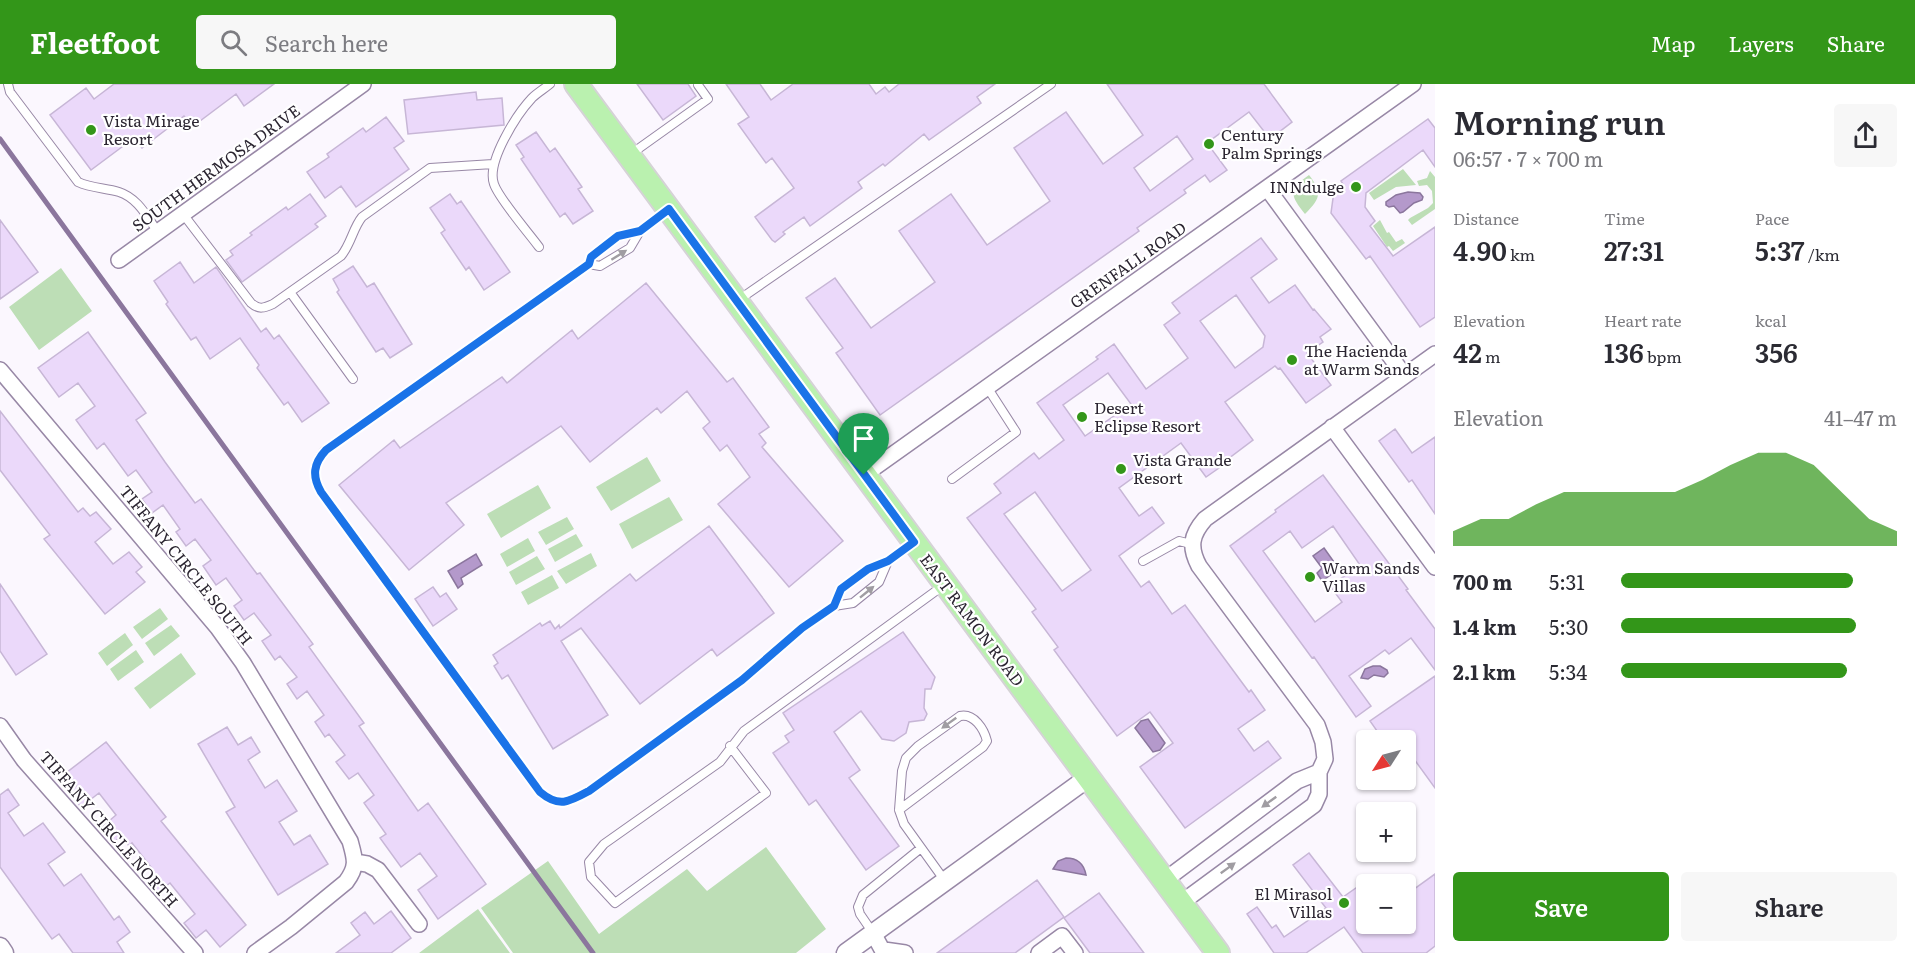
<!DOCTYPE html>
<html lang="en">
<head>
<meta charset="utf-8">
<style>
  body { margin:0; font-family:Literata,serif; background:#f7f7f7; color:#2b2b33; height:100vh; display:flex; flex-direction:column; font-size:22px; white-space:nowrap }
  * { box-sizing:border-box; margin:0 }
  p { font-size:20px; color:#7c7c81 }
  .icon { flex:none; width:33px; height:33px; fill:none; stroke:currentColor; stroke-width:2; stroke-linecap:round; stroke-linejoin:round }
  .map { position:relative; flex:1; overflow:hidden }
  .details { display:flex; flex-direction:column; background:#fff; width:480px }
  .details>* { flex:none }
  .needle { width:39px; rotate:234deg }
  .tools { position:absolute; left:1356px; top:646px; display:grid; gap:12px }
  .tools a { display:grid; place-items:center; width:60px; height:60px; border-radius:6px; background:#fff; box-shadow:0 2px 4px #0004; font-size:30px }
  .pin { position:absolute; display:grid; place-items:center; width:51px; height:51px; color:#fff; margin:-62px -26px; border-radius:50% 50% 50% 0; rotate:-45deg; box-shadow:0 0 6px #0007 }
  .pin .icon { rotate:45deg }
  .round { display:grid; place-items:center; flex:none; width:63px; height:63px; border-radius:6px; background:#f7f7f7 }
  .summary { display:flex; align-items:center; justify-content:space-between; height:102px; padding:0 18px }
  h1 { font-size:33px; font-weight:600; line-height:45px }
  .stats { display:grid; grid-template-columns:repeat(3,1fr); gap:9px; height:102px; padding:6px 18px }
  .stats div { display:grid; align-content:center }
  .stats b { font-size:26px; font-weight:600 }
  .stats small { font-size:16px; font-weight:400 }
  .stats p { font-size:16px }
  .chart { height:168px; padding:12px 18px }
  .chart p { display:flex; justify-content:space-between }
  .chart svg { width:100%; height:108px; margin-top:6px; fill:#339619; opacity:.7 }
  .button { display:flex; gap:12px; margin-top:auto; padding:12px 18px }
  .button a { flex:1; height:69px; border-radius:6px; background:#339619; color:#fff; font-size:24px; font-weight:600; line-height:69px; text-align:center }
  .button a+a { background:#f7f7f7; color:#2b2b33 }
  ul { padding:0 18px; list-style:none; font-size:20px }
  li { display:grid; grid-template-columns:96px 72px 1fr; align-items:center; height:45px }
  li i { height:15px; border-radius:8px; background:#339619 }
  header { display:flex; align-items:center; gap:36px; box-sizing:border-box; height:84px; padding:0 30px; background:#339619; color:#fff }
  header strong { font-size:28px }
  nav { display:flex; gap:33px; margin-inline-start:auto; font-size:21px }
  .search { width:420px; height:54px; background:#f7f7f7; display:flex; align-items:center; gap:15px; box-sizing:border-box; padding:0 21px; border-radius:6px; color:#7c7c81; font-size:22px }
  main { display:flex; flex:1; min-height:0 }
  .map>svg:first-child { display:block }
  .green { fill:#bddeb6 }
  .water { fill:#b499cb; stroke:#8b769d; stroke-width:1.5 }
  .lines { fill:none; stroke-linecap:round; stroke-linejoin:round }
  .stream { stroke:#8b769d; stroke-width:5 }
  .building { fill:#ebd9fa; stroke:#c7b6d6; stroke-width:1.5; fill-rule:evenodd }
  .service-casing { stroke:#9888a6; stroke-width:10 }
  .minor-casing { stroke:#9888a6; stroke-width:18 }
  .tertiary-casing { stroke:#9888a6; stroke-width:21 }
  .primary-casing { stroke:#d5d3d6; stroke-width:26 }
  .service { stroke:#fff; stroke-width:8 }
  .minor { stroke:#fff; stroke-width:15 }
  .tertiary { stroke:#fff; stroke-width:18 }
  .primary { stroke:#baf1af; stroke-width:22 }
  .oneway { fill:#a09da2 }
  .route-casing { stroke:#fff; stroke-width:12 }
  .route { stroke:#1a73e8; stroke-width:8 }
  .poi-dot { fill:#339619; stroke:#fff; stroke-width:2 }
  .labels { text-anchor:middle; stroke-width:4.5; stroke-linejoin:round; paint-order:stroke }
  .poi-label { font-size:16px; fill:#2b2531; stroke:#fff; text-anchor:start }
  .street-label { font-size:16px; fill:#2b2531; stroke:#fff }
</style>
</head>
<body>
<header>
<strong>Fleetfoot</strong>
<div class="search"><svg class="icon" aria-label="search" viewBox="0 0 24 24"><circle cx="10" cy="10" r="6"/><path d="M15 15l6 6"/></svg>Search here</div>
<nav><a>Map</a><a>Layers</a><a>Share</a></nav>
</header>
<main>
<div class="map">
<svg width="1435" height="869" viewBox="0 0 1435 869">
  <rect width="100%" height="100%" fill="#fbf7fe"/>
  <path class="green" d="M1403,85L1416,101L1396,103L1374,116L1369,109Z
    M1430,87L1435,93V125L1412,141L1408,136L1410,134L1428,124L1433,119L1432,107L1427,101L1419,102L1417,97L1427,94Z
    M1309,91C1323,109 1320,115 1305,130C1290,111 1288,106 1309,91Z
    M1380,136L1387,149L1389,148L1396,158L1402,155L1405,159L1393,167L1389,162L1387,163L1373,142Z
    M61,184L92,227L39,266L9,223Z
    M647,373L661,397L611,427L596,403Z
    M538,401L551,424L501,454L487,430Z
    M669,413L683,436L632,465L619,440Z
    M567,433L574,445L546,461L538,448Z
    M576,450L583,462L555,478L548,465Z
    M528,454L535,467L507,483L500,470Z
    M591,469L597,482L566,500L557,487Z
    M537,472L545,485L516,501L509,488Z
    M552,491L559,504L528,521L521,508Z
    M160,524L168,535L142,555L133,543Z
    M171,541L180,552L154,572L145,559Z
    M125,549L133,561L107,582L98,569Z
    M136,566L144,578L118,597L110,585Z
    M181,569L196,590L150,625L134,604Z
    M766,763L826,845L796,869H513L481,824L548,777L599,850L687,785L707,807Z
    M478,825L510,869H419Z"/>
  <path class="water" d="M1408,108L1420,109L1423,113L1422,116L1414,119L1403,128L1400,129L1394,122L1389,123L1386,121V118L1396,111Z
    M1324,464L1339,485L1322,497L1317,489L1322,484L1313,472Z
    M476,470L482,481L461,494L463,500L458,504L448,487Z
    M1380,582L1387,586L1388,589L1384,593L1374,591L1368,595L1361,594L1365,585L1373,582Z
    M1148,635L1165,659L1160,666L1153,668L1135,644L1141,637Z
    M1066,774C1077,774 1084,780 1086,791L1053,785L1058,777Z"/>
  <g class="lines">
    <path class="stream" d="M0,55L593,869"/>
  </g>
  <path class="building" d="M114,0H274L244,22L236,10L192,43L184,32L142,64L134,54L91,86L50,31L86,4L94,15Z
    M637,0H688L696,12L663,36Z
    M726,0H760L771,16L793,0H869L876,10L885,3L889,8L899,0H995L977,13L981,19L929,56L924,50L885,82L883,80L858,98L862,104L810,142L804,133L783,148L785,150L775,158L772,156L755,133L794,104L772,74L766,79L738,40L749,33Z
    M1107,0H1264L1292,38L1270,55L1249,28L1207,59L1227,86L1210,98L1205,91L1184,106L1186,109L1137,144L1139,147L880,331L836,269L843,264L806,214L835,194L871,244L935,198L899,147L951,110L987,161L1050,117L1014,64L1066,28L1103,80L1143,51ZM1177,52L1193,75L1150,107L1134,84Z
    M476,8L477,16L502,14L504,41L408,50L404,16Z
    M386,33L404,57L394,64L409,85L356,123L341,102L325,114L307,88L329,73L327,70L363,44L366,48Z
    M1428,35L1435,44V83L1423,66L1366,109L1365,123L1375,137L1370,142L1393,172L1435,143V233L1420,243L1370,172L1366,175L1331,129L1334,107L1343,100L1341,97Z
    M536,48L550,68L555,64L582,103L578,105L593,127L573,140L565,129L560,133L521,75L524,73L516,61Z
    M310,110L326,132L315,140L318,143L242,198L226,176L233,171L230,167L252,151L250,149L286,123L288,126Z
    M450,110L457,120L461,117L510,188L484,206L469,183L466,186L441,149L445,146L430,124Z
    M0,136L38,188L0,215Z
    M1261,154L1277,175L1251,194L1269,219L1295,201L1313,226L1314,225L1331,245L1320,253L1323,258L1307,269L1331,301L1306,319L1280,284L1278,285L1275,282L1225,318L1253,356L1228,375L1229,377L1206,393L1181,359L1119,404L1139,432L1152,423L1164,439L1119,472L1141,503L1149,497L1172,530L1185,521L1249,608L1251,606L1265,626L1238,645L1254,667L1268,657L1281,674L1185,744L1140,683L1173,659L1150,628L1117,652L1054,566L1058,563L1032,528L1036,525L967,434L1001,409L994,400L1034,369L1039,375L1064,356L1037,319L1098,275L1096,273L1114,260L1146,305L1188,274L1164,241L1180,229L1172,219ZM1236,211L1265,252L1263,263L1235,284L1200,237ZM1108,289L1131,320L1085,352L1063,321ZM1035,408L1091,486L1062,507L1004,430Z
    M180,178L194,199L216,183L261,248L266,244L274,255L279,251L329,319L302,338L288,318L284,321L257,284L259,281L240,254L210,275L196,253L191,256L166,220L168,218L154,197Z
    M353,182L367,203L374,199L412,260L390,274L383,264L376,268L337,208L339,206L333,195Z
    M646,199L727,298L733,294L769,343L759,350L766,359L762,363L843,457L789,503L718,420L750,393L727,361L720,367L703,344L710,338L687,307L661,329L657,324L590,378L561,342L446,419L464,441L409,486L339,401L394,356L400,364L502,293L507,299L572,246L578,255Z
    M88,248L146,329L136,336L165,378L195,419L201,415L257,490L260,489L313,560L309,563L364,639L359,642L418,727L428,719L486,800L438,835L418,806L437,792L420,769L401,783L380,754L386,750L364,719L374,711L358,689L349,695L336,678L345,671L329,650L325,653L315,638L324,631L307,607L297,615L287,600L297,593L280,572L275,576L262,557L271,551L254,529L244,536L234,522L242,516L226,494L216,501L203,482L211,476L195,455L186,462L176,448L180,445L163,421L152,429L142,415L152,408L136,386L128,392L104,359L97,365L76,336L95,322L78,299L59,313L38,284Z
    M0,327L78,428L83,424L90,432L96,428L111,445L95,458L113,480L129,468L142,483L136,488L145,498L105,530L44,455L50,451L0,386Z
    M1395,345L1412,369L1435,353V430L1412,396L1409,398L1379,357Z
    M1323,391L1408,505L1406,506L1435,545V586L1411,554L1389,570L1385,566L1349,592L1371,622L1356,633L1314,573L1312,574L1230,462L1276,428L1275,426ZM1333,442L1360,481L1330,502L1342,518L1315,538L1263,467L1290,447L1302,464Z
    M709,442L774,529L717,572L712,565L640,620L581,544L561,557L608,631L553,665L508,591L502,595L494,582L498,579L493,571L540,539L542,542L550,537L555,545L559,541L560,544L630,490L636,497Z
    M0,500L47,570L16,591L0,567Z
    M433,503L440,513L446,509L457,525L433,542L415,515Z
    M903,548L935,593L931,605H925L924,624L927,630L924,636L909,638L906,649L894,657L882,655L861,627L834,648L860,686L849,694L899,762L866,786L816,716L809,721L773,669L789,658L785,652L794,646L783,629Z
    M1435,592V704L1406,664V657H1400L1394,649L1384,657L1370,637Z
    M227,643L238,661L251,653L260,668L248,676L265,704L277,696L297,727L279,738L294,761L310,751L328,780L278,811L226,728L235,723L198,660Z
    M106,658L166,733L161,737L246,841L220,863L206,846L196,854L184,839L195,830L170,799L157,809L145,795L154,787L132,759L129,762L121,752L113,759L101,744L116,731L99,709L81,723L69,708L76,702L66,689Z
    M8,705L19,721L8,729L24,752L43,739L65,768L48,780L64,802L81,790L114,836L119,832L130,848L117,858L124,869H73L59,850L52,855L0,783V711Z
    M1309,769L1343,813L1366,797V840H1406V811L1435,790V862L1426,869H1363L1344,843L1306,869H1274L1247,830L1257,823L1272,844L1276,841L1284,853L1326,824L1293,781Z
    M1037,796L1064,833L1015,869H937Z
    M1099,809L1144,869H1090L1064,834Z
    M391,827L411,854L391,869H336L360,851L351,839L365,828L374,840Z"/>
  <g class="lines">
    <defs>
      <path id="service" d="M8,0L10,8L78,98C91,104 105,104 119,108C138,114 147,133 158,148
        M631,70L708,15L698,1
        M668,126L640,147L618,152L591,173L589,180L325,366C313,380 312,392 321,408L540,708C559,724 569,718 589,707L742,596L802,544L834,522L853,519L879,498L888,477
        M183,130L251,219C259,226 264,224 273,220L341,172C351,160 353,144 362,133L430,84L493,80
        M539,163C528,148 499,115 494,100C486,78 517,30 532,14C537,9 544,5 550,0
        M589,180L600,182L630,164L640,147
        M290,208L353,295
        M737,217L1051,0
        M952,395L1016,348L987,303
        M1143,477L1179,457L1191,460
        M834,522L841,505L868,485L888,477L912,460
        M730,662L766,709L615,819L591,793L589,778L604,760L720,678L744,647L944,501
        M899,726L983,663L987,657C984,645 974,629 960,632L918,662L906,674L902,687L899,726L904,740L945,797
        M873,849L860,830L858,823L863,811L921,764"/>
      <path id="minor" d="M1267,104L1404,291
        M119,176L363,0
        M0,286L218,544L243,579L350,757C355,775 358,782 346,798L291,843L255,869
        M1332,343L1435,483
        M864,391L1413,0
        M0,642L24,676L195,869
        M355,778L367,780L378,786L419,840
        M1165,796L1297,697L1319,688
        M1181,819L1314,721L1319,710V688L1325,675L1323,658L1317,641L1199,482C1189,463 1191,451 1205,435L1435,270
        M873,849L884,869
        M884,866L905,869
        M1039,869L1062,852L1075,869"/>
      <path id="tertiary" d="M0,863L4,869
        M846,869L1089,693"/>
      <path id="primary" d="M576,0L1218,869"/>
    </defs>
    <use href="#service" class="service-casing"/>
    <use href="#minor" class="minor-casing"/>
    <use href="#tertiary" class="tertiary-casing"/>
    <use href="#primary" class="primary-casing"/>
    <use href="#service" class="service"/>
    <use href="#minor" class="minor"/>
    <use href="#tertiary" class="tertiary"/>
    <use href="#primary" class="primary"/>
  </g>
  <defs><path id="oneway-solid" d="M-6-.8H1V-3.2L6.5 0L1 3.2V.8H-6Z" transform="scale(1.5)"/></defs>
  <g class="oneway">
    <use href="#oneway-solid" transform="translate(619 171) rotate(-32)"/>
    <use href="#oneway-solid" transform="translate(867 508) rotate(-39)"/>
    <use href="#oneway-solid" transform="translate(949 639) rotate(144)"/>
    <use href="#oneway-solid" transform="translate(1269 718) rotate(144)"/>
    <use href="#oneway-solid" transform="translate(1228 784) rotate(-36)"/>
  </g>
  <g class="lines">
    <defs>
      <path id="route" d="M669,125L914,458L888,477L868,485L841,505L834,522L802,544L742,596L589,707C569,718 559,724 540,708L321,408C312,392 313,380 326,366L589,180L591,173L618,152L640,147Z"/>
    </defs>
    <use href="#route" class="route-casing"/>
    <use href="#route" class="route"/>
  </g>
  <g class="poi-dot">
    <circle cx="91" cy="46" r="6"/>
    <circle cx="1209" cy="60" r="6"/>
    <circle cx="1356" cy="103" r="6"/>
    <circle cx="1292" cy="276" r="6"/>
    <circle cx="1082" cy="333" r="6"/>
    <circle cx="1121" cy="385" r="6"/>
    <circle cx="1310" cy="493" r="6"/>
    <circle cx="1344" cy="819" r="6"/>
  </g>
  <g class="labels">
    <g class="poi-label">
      <text x="103" y="43">Vista Mirage<tspan x="103" dy="18">Resort</tspan></text>
      <text x="1221" y="57">Century<tspan x="1221" dy="18">Palm Springs</tspan></text>
      <text x="1344" y="109" text-anchor="end">INNdulge</text>
      <text x="1304" y="273">The Hacienda<tspan x="1304" dy="18">at Warm Sands</tspan></text>
      <text x="1094" y="330">Desert<tspan x="1094" dy="18">Eclipse Resort</tspan></text>
      <text x="1133" y="382">Vista Grande<tspan x="1133" dy="18">Resort</tspan></text>
      <text x="1322" y="490">Warm Sands<tspan x="1322" dy="18">Villas</tspan></text>
      <text x="1332" y="816" text-anchor="end">El Mirasol<tspan x="1332" dy="18">Villas</tspan></text>
    </g>
    <g class="street-label">
      <text transform="translate(216 84) rotate(-36)" y="6">SOUTH HERMOSA DRIVE</text>
      <text transform="translate(1128 181) rotate(-35)" y="6">GRENFALL ROAD</text>
      <text transform="translate(186 481) rotate(51)" y="6">TIFFANY CIRCLE SOUTH</text>
      <text transform="translate(972 536) rotate(53)" y="6">EAST RAMON ROAD</text>
      <text transform="translate(109 745) rotate(49)" y="6">TIFFANY CIRCLE NORTH</text>
    </g>
  </g>
</svg>
<div class="tools">
<a><svg class="needle" viewBox="-14 -14 28 28"><path d="M0-13l5 13h-10z" fill="#e53935"/><path d="M0 13l5-13h-10z" fill="#7c7c81"/></svg></a>
<a>+</a>
<a>−</a>
</div>
<div class="pin" style="left:864px;top:391px;background:#1e9e55"><svg class="icon" aria-label="arrive" viewBox="0 0 24 24"><path d="M6 21V4h12l-3 4 3 4H6"/></svg></div>
</div>
<section class="details">
<div class="summary"><div><h1>Morning run</h1><p>06:57 · 7 × 700 m</p></div><a class="round"><svg class="icon" aria-label="share" viewBox="0 0 24 24"><path d="M12 15V3M7 8l5-5 5 5M5 13v7h14v-7"/></svg></a></div>
<div class="stats">
<div><p>Distance</p><b>4.90<small> km</small></b></div>
<div><p>Time</p><b>27:31</b></div>
<div><p>Pace</p><b>5:37<small> /km</small></b></div>
</div>
<div class="stats">
<div><p>Elevation</p><b>42<small> m</small></b></div>
<div><p>Heart rate</p><b>136<small> bpm</small></b></div>
<div><p>kcal</p><b>356</b></div>
</div>
<div class="chart"><p><span>Elevation</span>41–47 m</p>
<svg viewBox="0 0 160 44" preserveAspectRatio="none"><path d="M0 44V38L10 33L20 33L30 27L40 22L50 22L60 22L70 22L80 22L90 17L100 11L110 6L120 6L130 11L140 22L150 33L160 38V44z"/></svg>
</div>
<ul>
<li><b>700 m</b>5:31<i style="width:84%"></i></li>
<li><b>1.4 km</b>5:30<i style="width:85%"></i></li>
<li><b>2.1 km</b>5:34<i style="width:82%"></i></li>
</ul>
<div class="button"><a>Save</a><a>Share</a></div>
</section>
</main>
</body>
</html>
